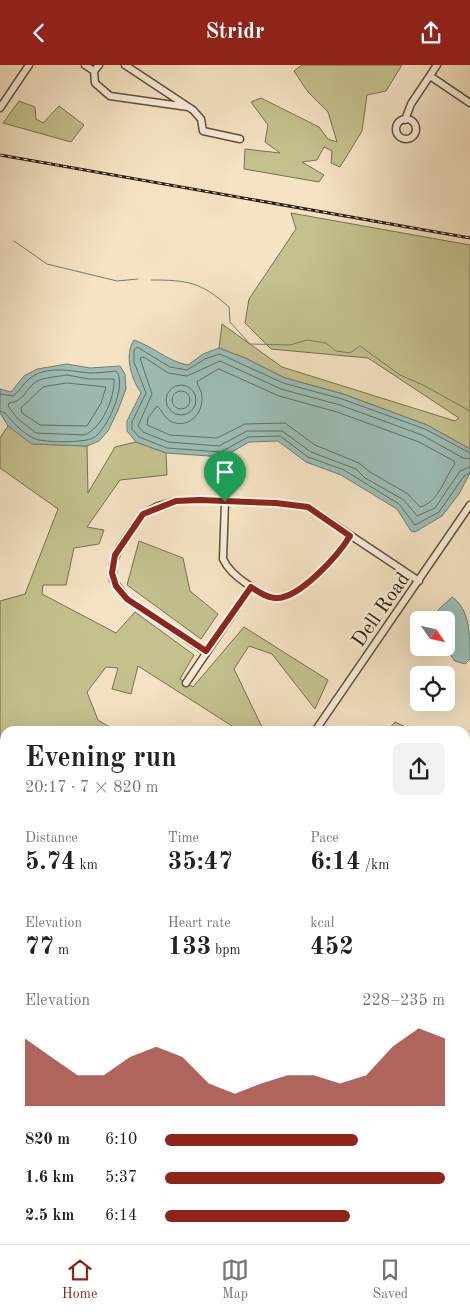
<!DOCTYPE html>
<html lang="en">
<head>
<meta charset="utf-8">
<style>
  body { margin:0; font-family:"Old Standard TT",serif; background:#f2f2f2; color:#222; height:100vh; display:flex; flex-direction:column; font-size:19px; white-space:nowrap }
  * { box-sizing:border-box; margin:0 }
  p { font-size:16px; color:#767676 }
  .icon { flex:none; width:28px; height:28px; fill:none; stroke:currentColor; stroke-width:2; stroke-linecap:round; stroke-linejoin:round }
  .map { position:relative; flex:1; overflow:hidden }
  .side { position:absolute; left:0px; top:661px; width:470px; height:519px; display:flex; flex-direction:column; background:#fff; border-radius:15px 15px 0 0; box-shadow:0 5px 20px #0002 }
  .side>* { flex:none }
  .needle { width:32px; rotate:124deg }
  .fabs { position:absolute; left:410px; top:546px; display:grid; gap:10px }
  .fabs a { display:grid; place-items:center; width:45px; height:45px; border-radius:8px; background:#fff; box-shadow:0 5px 20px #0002; font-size:25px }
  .pin { position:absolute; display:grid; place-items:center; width:42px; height:42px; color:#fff; margin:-51px -21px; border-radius:50% 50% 50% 0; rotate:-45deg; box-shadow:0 0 5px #0007 }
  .pin .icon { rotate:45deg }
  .round { display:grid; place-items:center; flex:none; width:52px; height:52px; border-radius:8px; background:#f2f2f2 }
  .headline { display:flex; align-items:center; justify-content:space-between; height:85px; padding:0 25px }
  h1 { font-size:28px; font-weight:700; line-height:38px }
  .stats { display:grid; grid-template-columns:repeat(3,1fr); gap:8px; height:85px; padding:5px 25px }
  .stats div { display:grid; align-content:center }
  .stats b { font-size:25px; font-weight:700 }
  .stats small { font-size:14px; font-weight:400 }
  .stats p { font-size:14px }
  .chart { height:140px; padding:10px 25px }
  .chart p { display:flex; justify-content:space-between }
  .chart svg { width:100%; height:90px; margin-top:5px; fill:#8f2418; opacity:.7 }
  ul { padding:0 25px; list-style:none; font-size:16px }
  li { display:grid; grid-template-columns:80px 60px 1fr; align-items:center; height:38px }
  li i { height:12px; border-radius:6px; background:#8f2418 }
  header { display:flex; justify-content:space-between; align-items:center; height:65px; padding:0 25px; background:#8f2418; color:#fff; font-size:22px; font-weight:700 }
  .dock { display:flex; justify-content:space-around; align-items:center; height:70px; border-top:1px solid #e0e0e0; background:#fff; font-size:14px; color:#767676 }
  .dock a { display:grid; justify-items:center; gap:2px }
  .dock .on { color:#8f2418 }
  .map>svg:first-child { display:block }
  .green { fill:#c4c18e; stroke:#78704f }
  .water { fill:#9cbeb6; stroke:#6f7e74 }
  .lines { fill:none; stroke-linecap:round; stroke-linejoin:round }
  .shore { stroke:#646e63; stroke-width:1 }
  .stream { stroke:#6f7e74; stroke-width:1 }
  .minor-casing { stroke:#5e4f3d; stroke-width:9 }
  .minor { stroke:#f8edd8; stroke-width:6 }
  .rail-casing { stroke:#2b1e10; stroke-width:3 }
  .rail { stroke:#f8edd8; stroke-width:1; stroke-dasharray:4; stroke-linecap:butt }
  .route-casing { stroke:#fff; stroke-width:10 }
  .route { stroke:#8f2418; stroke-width:6 }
  .labels { text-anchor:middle; stroke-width:5; stroke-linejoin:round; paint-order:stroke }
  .street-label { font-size:20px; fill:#2b1e10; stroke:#f8edd8 }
</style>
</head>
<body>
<header><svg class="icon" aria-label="back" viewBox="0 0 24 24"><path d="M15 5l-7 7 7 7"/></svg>Stridr<svg class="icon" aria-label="share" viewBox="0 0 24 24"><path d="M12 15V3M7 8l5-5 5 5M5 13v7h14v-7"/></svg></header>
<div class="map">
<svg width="470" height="1179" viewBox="0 0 470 1179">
  <rect width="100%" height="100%" fill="#f5e3c3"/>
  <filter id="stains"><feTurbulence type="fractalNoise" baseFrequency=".004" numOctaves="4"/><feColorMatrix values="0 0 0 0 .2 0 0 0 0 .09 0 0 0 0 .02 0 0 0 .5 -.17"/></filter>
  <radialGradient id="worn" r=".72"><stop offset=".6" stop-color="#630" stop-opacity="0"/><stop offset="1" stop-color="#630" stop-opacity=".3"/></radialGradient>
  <path class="green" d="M302,0H402L386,26L367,30L362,66L340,102L331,98L332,86L324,82L317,95L302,97L324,110L319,117L244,104L245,84L280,88L265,77L268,60L251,37L261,33L319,62L328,74L337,77L328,47L308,27L294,6Z
    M19,36L35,42L36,54L43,58L59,41L84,60L71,77L3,58Z
    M291,148L470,180V384L427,360L343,329L285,313L245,293L219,283L222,259L282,302L455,356L459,353L368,293L271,284L245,258L249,234L296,164Z
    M8,361L33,379L87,381L88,428L115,382L136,377L166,388L167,410L120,415L87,462L104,465L99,479L74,483L66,520H43L42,529L116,568L135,547L194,590L180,614L193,622L244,562L328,615L315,644L272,589L249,581L234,604L263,664L262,666H240L138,601L131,629L112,624L118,603L106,602L87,627L98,655L116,666H5V712L0,709V536L25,529L58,444L0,403V373Z
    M139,476L183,493L190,526L218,549L201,574L127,520Z
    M395,657L414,666H387Z
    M465,680L470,681V721L465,724Z
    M0,793L5,797V844L0,853Z
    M470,1005V1092L465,1089V1013Z
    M222,1175H259V1179H224Z
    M286,1175H310L312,1179H284Z
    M327,1175H433L436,1179H329Z"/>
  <path class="water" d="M134,275C154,282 167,296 188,300L203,289L219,283L245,293L285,313L343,329L427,360L470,384V408L459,429L442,451L415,467L411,466L397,444L341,410L306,397L278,376L249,377L223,392L166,388L136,377L127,366V356L141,328C131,313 124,290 134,275Z
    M67,299L90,303L120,301L125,309L126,324L118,345L108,366L99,376L87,381L32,379L8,361L0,348V324L11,327L24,311L37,304Z
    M452,532C470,544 470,570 470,594L465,599L455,596L445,583L446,555H435L438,545Z"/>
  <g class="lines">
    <path class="shore" d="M219,304L279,331L337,347L419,377L454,396L455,399C444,413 439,437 420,442L408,429L370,407L359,398L315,380L285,358L245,359L217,373L170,370L147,360L148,353L157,341C162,345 164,352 170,356C188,365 203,349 202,332C202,326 198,322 197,317Z
      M67,310L89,314H114C115,332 102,364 84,370L36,368L17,353L8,341L9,338C22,337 25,327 33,319C40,312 57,312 67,310Z
      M67,318L106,322L101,338L87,361L40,360L22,348L21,343L43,322Z
      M166 335a15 15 0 1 1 30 0a15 15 0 1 1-30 0Z
      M172 335a9 9 0 1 1 18 0a9 9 0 1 1-18 0Z
      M0,329L13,331C20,326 23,319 29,314C46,300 70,306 89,308C98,308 107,307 116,306C128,318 107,366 93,373C84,378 42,378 33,373C21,367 13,357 5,348L0,346
      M470,388L425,364L342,334L283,318L220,289L205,294L187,305L170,302L137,282L134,285V297L146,328L132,357V364L139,372L167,383L221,387L248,372L280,371L308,392L344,405L399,439L415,460L439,447L464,411L470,408
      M470,394L463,393L422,370L340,340L281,324L220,296L187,311L168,308L144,292L140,293L152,329L138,361L143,367L168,377L219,381L247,366H282L311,387L356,404L365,413L404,435L417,451L435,443L460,406L470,402"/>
    <path class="stream" d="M14,176L47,199L117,216L138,214
      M151,215C188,215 201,217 229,242L230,257L250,279L290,280L307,275L326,278L336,286L350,288L360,281L400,310L423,320L470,346
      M465,1051L470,1040
      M321,1175L322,1179
      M272,1179L273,1175
      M381,1179L382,1175"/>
    <defs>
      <path id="minor" d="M85,0L94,6
        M99,0L94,6L95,18L110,31L188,42
        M125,0L193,45L201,54L203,66L240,74
        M430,11L470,38
        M0,43L29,0
        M396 64a10 10 0 1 1 20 0a10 10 0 1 1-20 0Z
        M405,55L411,39L437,0
        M225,437L223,494C228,505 238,513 247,519C256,525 267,534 278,533C303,530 338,491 350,471
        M206,587L127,534L113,515V499L119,483L143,449L158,441L176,436L200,435L276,438L308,442L419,516
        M186,618L251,522
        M315,666L470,440
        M0,781L5,784
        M465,786L470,788
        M465,966L470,969
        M465,1003L470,995
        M0,1069L5,1071
        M465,1092L470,1095
        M0,1138L5,1130
        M129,1175L135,1179
        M79,1179L82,1175"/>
    </defs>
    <use href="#minor" class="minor-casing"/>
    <use href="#minor" class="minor"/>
    <defs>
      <path id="rail" d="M0,90L470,173"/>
    </defs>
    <use href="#rail" class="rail-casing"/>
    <use href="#rail" class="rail"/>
  </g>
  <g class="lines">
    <defs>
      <path id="route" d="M200,435L276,438L308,442L350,471C339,489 299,535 275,533C265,532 259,527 251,522L206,586L127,534L116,521L112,508L115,490L143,449L176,436Z"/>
    </defs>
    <use href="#route" class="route-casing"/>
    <use href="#route" class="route"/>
  </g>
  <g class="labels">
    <g class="street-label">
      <text transform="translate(380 544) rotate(-55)" y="7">Dell Road</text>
    </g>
  </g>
  <rect width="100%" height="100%" filter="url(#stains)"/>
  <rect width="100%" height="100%" fill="url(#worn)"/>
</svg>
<div class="fabs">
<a><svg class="needle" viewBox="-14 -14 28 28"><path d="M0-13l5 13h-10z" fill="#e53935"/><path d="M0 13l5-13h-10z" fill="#767676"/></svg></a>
<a><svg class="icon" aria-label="locate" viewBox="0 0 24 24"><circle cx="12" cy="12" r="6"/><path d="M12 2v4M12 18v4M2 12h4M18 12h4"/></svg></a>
</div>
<div class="pin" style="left:225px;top:437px;background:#1e9e55"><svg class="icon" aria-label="arrive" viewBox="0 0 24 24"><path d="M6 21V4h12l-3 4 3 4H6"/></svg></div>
<section class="side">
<div class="headline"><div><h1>Evening run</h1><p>20:17 · 7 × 820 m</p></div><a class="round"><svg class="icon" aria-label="share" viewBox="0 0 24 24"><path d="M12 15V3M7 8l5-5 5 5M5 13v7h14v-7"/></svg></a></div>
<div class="stats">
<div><p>Distance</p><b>5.74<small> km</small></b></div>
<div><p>Time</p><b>35:47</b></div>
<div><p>Pace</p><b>6:14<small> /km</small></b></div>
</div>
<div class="stats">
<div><p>Elevation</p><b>77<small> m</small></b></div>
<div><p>Heart rate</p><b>133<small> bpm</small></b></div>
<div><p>kcal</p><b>452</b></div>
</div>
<div class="chart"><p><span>Elevation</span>228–235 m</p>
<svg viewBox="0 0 160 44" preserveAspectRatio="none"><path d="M0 44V11L10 20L20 29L30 29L40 20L50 15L60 20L70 33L80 38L90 33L100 29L110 29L120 33L130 29L140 15L150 6L160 11V44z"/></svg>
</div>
<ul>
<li><b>820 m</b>6:10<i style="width:69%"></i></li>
<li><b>1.6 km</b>5:37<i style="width:100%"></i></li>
<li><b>2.5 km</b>6:14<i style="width:66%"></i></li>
</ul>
</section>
</div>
<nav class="dock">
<a class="on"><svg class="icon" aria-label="home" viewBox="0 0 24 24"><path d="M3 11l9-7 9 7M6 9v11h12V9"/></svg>Home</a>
<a><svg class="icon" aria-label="map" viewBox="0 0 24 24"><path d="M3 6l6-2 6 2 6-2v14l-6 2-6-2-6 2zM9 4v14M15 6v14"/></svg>Map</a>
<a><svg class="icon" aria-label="saved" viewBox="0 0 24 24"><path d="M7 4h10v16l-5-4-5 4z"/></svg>Saved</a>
</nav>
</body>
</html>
